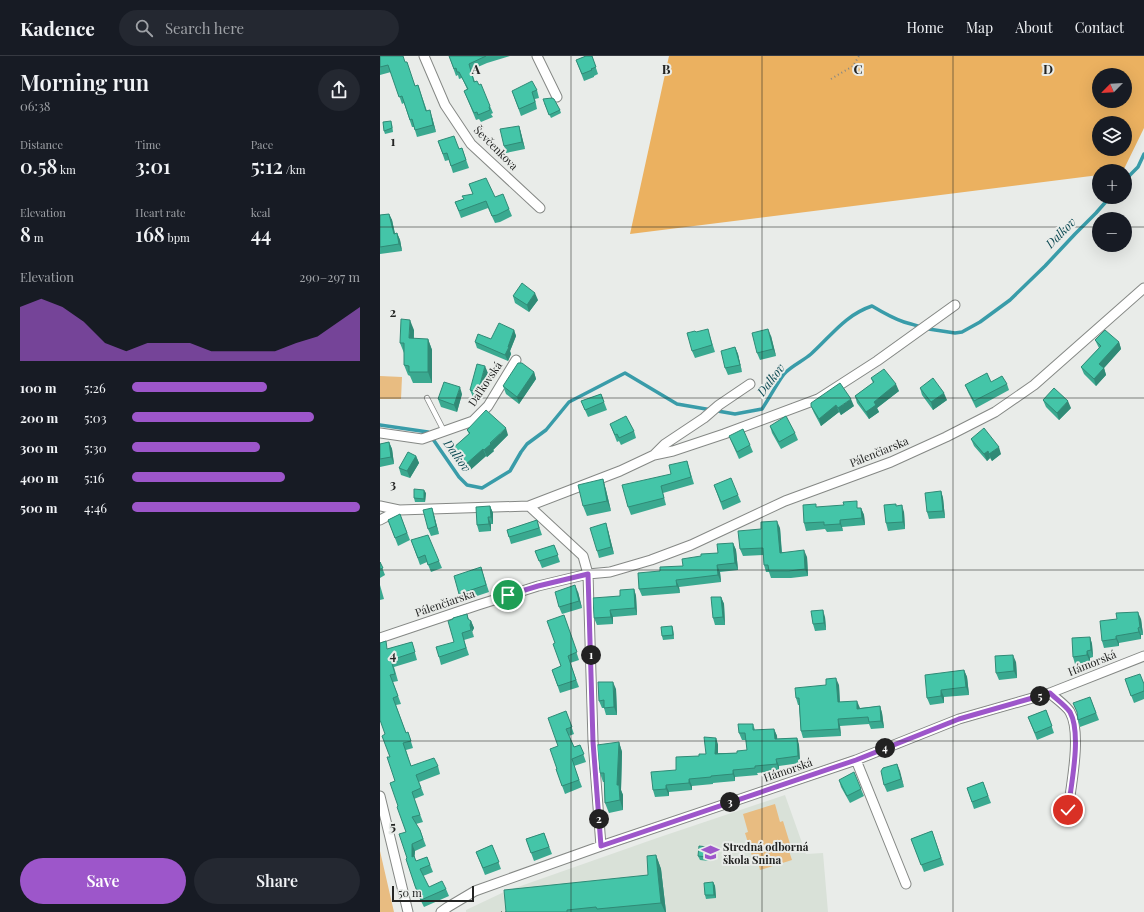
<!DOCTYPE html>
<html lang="en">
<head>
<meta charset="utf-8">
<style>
  body { margin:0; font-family:"Playfair Display",serif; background:#242831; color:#f1f3f6; height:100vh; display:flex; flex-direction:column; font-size:15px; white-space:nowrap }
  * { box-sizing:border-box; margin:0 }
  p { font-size:13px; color:#9ea1a6 }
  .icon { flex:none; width:22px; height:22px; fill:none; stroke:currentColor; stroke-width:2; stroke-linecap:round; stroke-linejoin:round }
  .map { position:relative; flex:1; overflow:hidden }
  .panel { display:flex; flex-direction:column; background:#171b24; width:380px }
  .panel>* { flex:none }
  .needle { width:26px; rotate:246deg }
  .controls { position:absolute; left:712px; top:12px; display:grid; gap:8px }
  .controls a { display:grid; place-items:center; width:40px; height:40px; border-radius:50%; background:#171b24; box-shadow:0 4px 16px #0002; font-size:20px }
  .scale { position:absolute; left:12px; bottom:10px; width:82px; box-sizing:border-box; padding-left:4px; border:2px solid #232423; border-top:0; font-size:11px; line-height:14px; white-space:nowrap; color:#232423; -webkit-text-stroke:3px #e9ece9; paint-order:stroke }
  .pin { position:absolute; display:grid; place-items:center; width:34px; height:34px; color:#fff; margin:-17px; border:2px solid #fff; border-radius:50%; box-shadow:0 1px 4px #0007 }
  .km { position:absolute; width:20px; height:20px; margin:-10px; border-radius:50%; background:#222; color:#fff; font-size:11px; line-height:20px; text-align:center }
  .round { display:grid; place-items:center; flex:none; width:42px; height:42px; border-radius:21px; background:#242831 }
  .head { display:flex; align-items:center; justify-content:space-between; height:68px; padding:0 20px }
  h1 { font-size:22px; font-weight:600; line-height:30px }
  .metrics { display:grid; grid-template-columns:repeat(3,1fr); gap:6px; height:68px; padding:4px 20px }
  .metrics div { display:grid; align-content:center }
  .metrics b { font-size:20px; font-weight:600 }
  .metrics small { font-size:11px; font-weight:400 }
  .metrics p { font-size:11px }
  .chart { height:112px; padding:8px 20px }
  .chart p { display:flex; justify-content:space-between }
  .chart svg { width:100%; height:72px; margin-top:4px; fill:#9d56ca; opacity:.7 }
  .cta { display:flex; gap:8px; margin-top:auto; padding:8px 20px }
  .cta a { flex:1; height:46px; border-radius:24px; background:#9d56ca; color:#fff; font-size:16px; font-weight:600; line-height:46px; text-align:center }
  .cta a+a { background:#242831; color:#f1f3f6 }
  ul { padding:0 20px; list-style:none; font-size:13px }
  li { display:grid; grid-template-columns:64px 48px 1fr; align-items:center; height:30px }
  li i { height:10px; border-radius:5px; background:#9d56ca }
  header { display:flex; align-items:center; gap:24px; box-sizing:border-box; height:56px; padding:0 20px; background:#171b24; border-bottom:1px solid #363941 }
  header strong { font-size:19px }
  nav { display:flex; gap:22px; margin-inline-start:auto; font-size:14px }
  .search { width:280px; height:36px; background:#242831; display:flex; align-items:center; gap:10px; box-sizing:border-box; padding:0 14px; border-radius:22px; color:#9ea1a6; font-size:15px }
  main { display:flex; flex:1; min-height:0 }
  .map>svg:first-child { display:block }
  .built { fill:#d9e1d8 }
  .green { fill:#e8bc81 }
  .forest { fill:#ebb160; fill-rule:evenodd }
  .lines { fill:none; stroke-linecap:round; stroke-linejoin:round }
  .stream { stroke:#399ca9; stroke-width:3.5 }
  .service-casing { stroke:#858885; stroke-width:6 }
  .minor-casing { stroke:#858885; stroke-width:11 }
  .path { stroke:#858785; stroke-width:2; stroke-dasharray:1 3; stroke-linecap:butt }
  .service { stroke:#fff; stroke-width:4.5 }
  .minor { stroke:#fff; stroke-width:9 }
  .wall { fill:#3aa990 }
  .shaded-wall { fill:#308a76 }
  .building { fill:#44c5a8; stroke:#308a76 }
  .route-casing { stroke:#fff; stroke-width:8 }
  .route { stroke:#9d56ca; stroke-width:5 }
  .grid { fill:none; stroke:#232423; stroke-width:1; stroke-opacity:0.55 }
  .labels { text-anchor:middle; stroke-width:4; stroke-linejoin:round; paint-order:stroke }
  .street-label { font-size:11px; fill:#232423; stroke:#e9ece9 }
  .poi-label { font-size:11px; font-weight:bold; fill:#232423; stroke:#e9ece9; text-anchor:start }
  .water-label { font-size:12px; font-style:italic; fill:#0b4952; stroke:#e9ece9 }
  .grid-label { font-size:13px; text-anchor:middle; font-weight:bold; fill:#232423; stroke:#e9ece9; stroke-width:4; stroke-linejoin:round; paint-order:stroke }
</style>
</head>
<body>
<header>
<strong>Kadence</strong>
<div class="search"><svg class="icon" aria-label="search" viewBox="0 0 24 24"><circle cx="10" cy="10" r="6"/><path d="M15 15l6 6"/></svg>Search here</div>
<nav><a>Home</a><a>Map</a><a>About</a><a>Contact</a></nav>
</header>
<main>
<section class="panel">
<div class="head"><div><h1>Morning run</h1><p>06:38</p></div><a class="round"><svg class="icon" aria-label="share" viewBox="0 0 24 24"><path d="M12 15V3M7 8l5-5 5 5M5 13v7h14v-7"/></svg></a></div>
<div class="metrics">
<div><p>Distance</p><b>0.58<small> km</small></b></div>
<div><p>Time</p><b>3:01</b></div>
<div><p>Pace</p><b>5:12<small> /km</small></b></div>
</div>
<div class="metrics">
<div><p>Elevation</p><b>8<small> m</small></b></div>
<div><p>Heart rate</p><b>168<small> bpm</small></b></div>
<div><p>kcal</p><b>44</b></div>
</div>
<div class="chart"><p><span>Elevation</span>290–297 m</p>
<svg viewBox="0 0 160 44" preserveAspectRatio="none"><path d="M0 44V11L10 6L20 11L30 20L40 33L50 38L60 33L70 33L80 33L90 38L100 38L110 38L120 38L130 33L140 29L150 20L160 11V44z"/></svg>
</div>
<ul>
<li><b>100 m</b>5:26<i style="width:59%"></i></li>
<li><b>200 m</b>5:03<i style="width:80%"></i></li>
<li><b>300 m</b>5:30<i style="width:56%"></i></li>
<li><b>400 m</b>5:16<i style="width:67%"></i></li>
<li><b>500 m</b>4:46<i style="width:100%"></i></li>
</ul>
<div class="cta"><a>Save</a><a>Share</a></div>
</section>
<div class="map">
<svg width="764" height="856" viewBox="0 0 764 856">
  <rect width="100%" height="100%" fill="#e9ece9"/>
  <path class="built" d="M405,739L426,798L443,797L448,856H86V854L124,836L277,782Z"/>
  <path class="green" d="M0,320L22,321L21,343H0Z
    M395,748L400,766L403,765L411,791L408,792L412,804L380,814L377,802L373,803L365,777L368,776L363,758Z
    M0,795L14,856H0Z"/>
  <path class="forest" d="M289,0H764V72L743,115H719V119L250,178ZM719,19H745V45H719ZM719,67H745V93H719Z"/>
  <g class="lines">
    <path class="stream" d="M745,124L758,111L764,98
      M0,369L48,376L79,421L87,429L102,432L130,415L141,396L147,388L166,374L189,346L245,317L297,348L355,358L382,353C390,341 396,329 404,318C411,310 423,305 431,298C451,280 465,259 492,250C502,256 512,262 524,266C530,268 537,269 542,272L575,277L582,276L600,266L630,244L665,210L695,178L716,157L730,141"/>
    <defs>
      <path id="service" d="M47,342L64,375"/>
      <path id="minor" d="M44,0L65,49L91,88L160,152
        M157,0L177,41
        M0,377L42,383L93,365L108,350L136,304
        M274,399L285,388L324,362L339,349L370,328
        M0,450L19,454
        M149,450L240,415L274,399L293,395L344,378L438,343L497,305L575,249
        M0,464L19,454L149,450L203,500L208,518L213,685L221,790
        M0,582L98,549L158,530L208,518L230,516L271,504L311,489L405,445L511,406L566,381L615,356L654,329L764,232
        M670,637C675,642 687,650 690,656C702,677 691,730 688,754
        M476,704L526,828
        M0,740L28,856
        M61,856L68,851L95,835L221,790L476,704L579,663L670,637L764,600"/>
    </defs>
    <use href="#service" class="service-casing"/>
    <use href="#minor" class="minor-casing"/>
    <path class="path" d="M451,23L473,10L479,0
      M121,856H126"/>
    <use href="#service" class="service"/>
    <use href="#minor" class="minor"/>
  </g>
  <path class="wall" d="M0,0L25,6L35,30L38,29L47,55L52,61L56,76L37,81L34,71H32L24,47L22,48L11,16L0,19Z
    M69,0H130L107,7L91,14L95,26L110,50L113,57L111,58L113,61L101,66L99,63L96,64L84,35L87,33L82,22L79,23L78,19L76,20Z
    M212,0L218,18L214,20V21L204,25L196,4Z
    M157,34L159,42L155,43L157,53L141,60L132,35Z
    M164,47L180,54L181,57L171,62Z
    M12,68L13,76L5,78L4,75Z
    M139,70L141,77L145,93L126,97L124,90Z
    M58,85L79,93L82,92L89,112L73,117L69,104L65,105Z
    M89,128L115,141L129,153L132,160L120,166L115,167L108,152L81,162L75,146L84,143L93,138Z
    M9,158L12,164L15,177H17L20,184L22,195L0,198V159Z
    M133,240L158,244L149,256L135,247Z
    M34,274V283H48L52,294V327H33L30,320L28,319L24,309V297L20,287Z
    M134,274L136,280L130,295L131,298L128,305L97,292L95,286L111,283Z
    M316,276L330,280L335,296L315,302L312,295Z
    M391,280L396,300L380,304L377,297Z
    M715,284L739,286L741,293L724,312L726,319L716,330L704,318L701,311L719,292Z
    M355,291L358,298L362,316L348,319L345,312Z
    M154,316L156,323L139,348L126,338L123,330Z
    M108,317L101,343L93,341L90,334Z
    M491,322L519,335L497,352L499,356L489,363L477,347L475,340L493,327Z
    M611,326L627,328L629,334L596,352L588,336L585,329Z
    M540,332L567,344L553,354L542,339Z
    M82,338L77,356L61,351L58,343Z
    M221,338L227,354L208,361L204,352L201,345Z
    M663,344L691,352L679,364L666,351Z
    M431,350H474L461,359L459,356L441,370L434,357Z
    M230,368L254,375L256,382L241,389L239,385L237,386Z
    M390,370L415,377L418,384L401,393L392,377Z
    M87,374L128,379L113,394L114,395L107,401L106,400L88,416L74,400L72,393L89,378Z
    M349,380L370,389L373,396L359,403L352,387Z
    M591,383L621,398L612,405L610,402L607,405L594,390Z
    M9,386L12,393L14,408L0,411V388Z
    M36,400L39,407L30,422L21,419L19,412Z
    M307,405L314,428L283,437L286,449L251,459L248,451L291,418Z
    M223,423L226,434L231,455L207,460L203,450Z
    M334,429L358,439L361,446L343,454Z
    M561,435L563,442L565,462L549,463L547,456Z
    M46,437L45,446H35L34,442Z
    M516,448V450L524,456L525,473L508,475L506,467Z
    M110,450L113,457V468H111V475L99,476L97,469Z
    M437,451L481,452L484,459L485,469L462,471L463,475L447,476L445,473L426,475L424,467Z
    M52,452L54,459L59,478L51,480L48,473Z
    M20,458L30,484L18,490L8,464Z
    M157,464L162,479L131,488L127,474Z
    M400,472L402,496L427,501L428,520L411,522H391L389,516H386L384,509L383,499L363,500L360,493Z
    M228,474L234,498L219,502L217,495Z
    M31,484L59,505L62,512L51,516L47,506L40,509Z
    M353,487L356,494L358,514L340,516L341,526L299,531L300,537L262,540L259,533L280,515L303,510L321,500L338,497Z
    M174,489L180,506L162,512L155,495Z
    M0,506L5,519L0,522Z
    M101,511L109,536L82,545L79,538Z
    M0,529L4,543L0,544Z
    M254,533L256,540L257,559L233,561V568L217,569L214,562L240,540Z
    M198,536L202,552L182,558L179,551Z
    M341,541L344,548L345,569H335L333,562Z
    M87,558L89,564L91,565L94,572L92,576L94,581L84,584L89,599L61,609L59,601L74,586L73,563Z
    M184,559L199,604L190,607L199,631L180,637L172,614L181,610L175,587Z
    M445,561L446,574L435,575L433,568Z
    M761,563L763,579H761V583L739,587V590L724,592L722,585Z
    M292,570L293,573L294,583L283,584L282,580Z
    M710,581L712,588L713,601L710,602V606L695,608L693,601Z
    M32,586L37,604L14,611L18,625L13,626L21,648L16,649L26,677L28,676L33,692L26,694L31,710H58L60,718L39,726L44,739L34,743L43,766L36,768L40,774L46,790L35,795L34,802L36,805L47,801L53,816L43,820L49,831L66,833L69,840L44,851L37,837L27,802L26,776L18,750L15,725L5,678L8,593Z
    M636,606L637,622L619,624L616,617Z
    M584,614L587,621L589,639L564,641V647L550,649L547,642Z
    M745,623L764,628V643L754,647Z
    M459,629L460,646L480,652L500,650L502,657L504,672L491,673L489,668L460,670L461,680L423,682L421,675L419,649H418L416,642Z
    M236,633L237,659H226L224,652H222L219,645Z
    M710,641L719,664L700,671L698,664Z
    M666,654L674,677L657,684L648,661Z
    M186,655L194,678L189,680L194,691L200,689L206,706L194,710L202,731L185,738L176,713H177L178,690Z
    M373,668L375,674L394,673L397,680V683L417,682L419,689L420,707L399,710V715L377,717L378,719L355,721V725L333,727V728L312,730V734L289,736V740L275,741L273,734L296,714L319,700L326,698L336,682L338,689V697H357L367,694L366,684H362L359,677Z
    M239,686L242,696L241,734L243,739V754L229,757L225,747L224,726H223L220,717Z
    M517,708L524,731L507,736L504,729Z
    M459,724L481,733L484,740L470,747L461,731Z
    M603,726L611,747L594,753L587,732Z
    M552,775L564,809L544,816L531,783Z
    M164,777L172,798L154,805L146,783Z
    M112,789L121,813L105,819L96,796Z
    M328,791L329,795V805L320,804L318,800Z
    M276,799L281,813L286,856H126L268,819Z
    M333,826L335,830L336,842L326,843L325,839Z"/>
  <path class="shaded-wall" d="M50,54L52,61L56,76L53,69Z
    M139,70L141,77L145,93L142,86Z
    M9,158L12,164L16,184L14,178Z
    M17,177L20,184L22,195L19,188Z
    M155,237L158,244L149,256L147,249Z
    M30,264L34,274L33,293L29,282Z
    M388,273L391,280L396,300L393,293Z
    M134,274L136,280L130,295L131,298L128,305L125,299L128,291Z
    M48,283L52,294V327L48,316Z
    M739,286L741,293L723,313L724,312L726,319L716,330L714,323L719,308Z
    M355,291L358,298L362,316L360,309Z
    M105,310L108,317L101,343L98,336Z
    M154,316L156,323L139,348L137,341Z
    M516,328L519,335L497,352L499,356L489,363L486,356L494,346Z
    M80,331L82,338L77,356L74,349Z
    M564,337L567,344L553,354L551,346Z
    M471,343L474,350L461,359L458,352Z
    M688,345L691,352L679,364L677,357Z
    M456,349L459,356L441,370L439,363Z
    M126,372L128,379L113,394L114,395L107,401L104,394Z
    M9,386L12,393L14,408L11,401Z
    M619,391L621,398L612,405L609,398Z
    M103,393L106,400L88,416L85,409Z
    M608,395L610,402L607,405L604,398Z
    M36,400L39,407L30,422L27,415Z
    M223,423L226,434L231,455L227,445Z
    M44,434L46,437L45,446L44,443Z
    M561,435L563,442L565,462L563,455Z
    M522,449L524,456L525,473L523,466Z
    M110,450L113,457V468L111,461Z
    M52,452L54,459L59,478L56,470Z
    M481,452L484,459L485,469L482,462Z
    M108,461L111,468V475L109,468Z
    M460,464L462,471L463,475L460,468Z
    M397,465L400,472L402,504L400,497Z
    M226,467L228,474L234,498L231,491Z
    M353,487L356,494L358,514L355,507Z
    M424,494L427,501L428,520L425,513Z
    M337,509L340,516L341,526L338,519Z
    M296,524L299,531L300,537L297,530Z
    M195,529L198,536L202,552L199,545Z
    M254,533L256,540L257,559L255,552Z
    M341,541L344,548L345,569L343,561Z
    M230,554L233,561V568L231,561Z
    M443,554L445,561L446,574L444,567Z
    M758,556L761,563L763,579L760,571Z
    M87,558L89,565H91L94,572L92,576L94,581Z
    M292,570L293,573L294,583L293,579Z
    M758,572L761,579V583L759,576Z
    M736,580L739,587V590L736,583Z
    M710,581L712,588L713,601L711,594Z
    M707,595L710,602V606L707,599Z
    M633,599L636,606L637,622L634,615Z
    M584,614L587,621L589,639L586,631Z
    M456,622L459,629L460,653L458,646Z
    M233,626L236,633L237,659L234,651Z
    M561,634L564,641V647L561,640Z
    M477,645L480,652V660L477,653Z
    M500,650L502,657L504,672L501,665Z
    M458,663L460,670L461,680L459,673Z
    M394,673L397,680L398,690L395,683Z
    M336,682L338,689V705L335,698Z
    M417,682L419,689L420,707L418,700Z
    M239,686L242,696L241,734L243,739V754L240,744L237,729Z
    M396,703L399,710V715L397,708Z
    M517,708L520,715L524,731L521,723Z
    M353,714L355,721V725L353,718Z
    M309,723L312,730V734L309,727Z
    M286,729L289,736V740L286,733Z
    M32,788L35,795L34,808L32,801Z
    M328,791L329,795V805L327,801Z
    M276,799L281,813L286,856H285L281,847Z
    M333,826L335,830L336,842L334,839Z"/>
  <path class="building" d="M0,0H23L25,6H27L35,30L38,29L46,55L50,54L53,69L35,74L32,63L30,64L22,40L19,41L8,9L0,11Z
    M69,0H106L89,8L94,26L97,25L99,29L101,28L110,50L109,51L110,54L98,59L97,56L94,57L84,35L88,33L79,16H77L76,12L74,13Z
    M206,0H212L216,11L211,13L212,14L202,18L196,4Z
    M152,25L157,34L152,36L155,46L139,53L132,35Z
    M172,42L174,43L180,54L169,59L163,43Z
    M11,65L12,72L4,75L3,66Z
    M139,70L142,86L124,90L120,73Z
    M74,80L79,93L82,92L86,104L71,110L67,97L63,98L58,85Z
    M106,122L115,141L123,138L129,153L117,159L112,160L106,145L79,155L75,146L84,143L82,140L93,138L89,128Z
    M9,158L14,178L17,177L19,188L0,191V159Z
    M142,227L155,237L147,249L133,240Z
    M21,263L30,264L29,282L48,283V316H29V310L24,309V287H20Z
    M119,267L134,274L128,291H129L125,299L95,286L98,278L111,283Z
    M328,273L332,289L312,295L307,277L315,275L316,276Z
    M388,273L393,293L377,297L372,277Z
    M725,274L739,286L719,308L724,312L714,323L701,311L721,290L715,284Z
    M355,291L360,309L345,312L341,295Z
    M138,307H142L154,316L137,341L123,330Z
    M97,308L105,310L98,336L90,334Z
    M504,313L516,328L494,346L496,349L486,356L475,340L494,326L491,322Z
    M607,317L611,326L622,320L627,328L594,345L585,329Z
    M553,322L564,337L551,346L540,332Z
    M64,326L80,331L74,349L58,343Z
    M460,327L471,343L458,352L456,349L439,363L431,350V347Z
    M674,332L688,345L677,357L663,344Z
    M221,338L224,346L205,354L201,345Z
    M106,354L126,372L110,387L111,388L104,394L103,393L85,409L72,393L90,377L87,374Z
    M246,360L254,375L239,382L237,378L235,379L230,368Z
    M406,360L415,377L399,386L390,370Z
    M604,372L619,391L609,398L608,395L604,398L591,383Z
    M363,373L370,389L357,396L349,380Z
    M9,386L11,401L0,403V388Z
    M28,396L36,400L27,415L19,412Z
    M307,405L311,421L281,430L284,442L248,451L242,429L291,418L289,409Z
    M351,422L358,439L341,446L334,429Z
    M223,423L227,445L203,450L198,429Z
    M34,433L44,434V443L34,442Z
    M561,435L563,455L547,456L545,437Z
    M477,445V452H481L482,462L460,464V468L444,469V466L424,467L423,449L436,448V451L464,449L463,446Z
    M516,448V450L522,449L523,466L506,467L504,449Z
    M110,450L111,461H108L109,468L97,469L96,451Z
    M52,452L56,470L48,473L43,454Z
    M20,458L27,477L15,482L8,464Z
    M157,464L159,472L129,481L127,474Z
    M397,465L400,497L424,494L425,513L409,515H389L388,509H384L383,492L360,493L358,475L381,473V466Z
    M226,467L231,491L217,495L210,472Z
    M48,479L59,505L48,509L45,499L38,502L31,484Z
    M353,487L355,507L337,509L338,519L296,524L297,530L259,533L258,517L280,515V511L303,510L302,503L321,500V498L338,497L337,488Z
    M174,489L178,499L159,505L155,495Z
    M0,506L3,512L0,513Z
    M101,511L106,529L79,538L74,520Z
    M195,529L199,545L179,551L175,536Z
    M254,533L255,552L230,554L231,561L214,562L213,542L240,540V534Z
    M331,541H341L343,561L333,562Z
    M443,554L444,567L433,568L431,555Z
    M758,556L760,571L758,572L759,576L736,580V583L722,585L720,565L737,563L736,557Z
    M87,558L88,563L91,565L90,569L91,574L82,577L86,592L59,601L56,591L74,586L68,565L73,563V562Z
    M184,559L197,596L188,600L196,624L178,630L172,614L181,610L173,588L175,587L167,565Z
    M292,570L293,579L282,580L281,571Z
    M710,581L711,594L707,595V599L693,601L692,582Z
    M6,585L7,593L32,586L35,596L11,604L15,618L10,619L18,640L13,642L26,677L28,676L31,685L23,687L31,710L54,702L58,710L36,719L41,732L32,736L40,759L32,761L40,774L43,783L32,788V801L34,800L36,805L47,801L50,809L40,813L49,831L62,825L66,833L41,844L35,830L26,803L27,802L19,778L26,776L17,751L18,750L10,727L15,725L7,701H10L2,680L5,678L0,664V587Z
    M633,599L634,615L616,617L615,600Z
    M584,614L586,631L561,634V640L547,642L545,619Z
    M760,618L764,628V635L751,640L745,623Z
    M456,622L458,646L477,645V653L500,650L501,665L489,666L488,661L458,663L459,673L421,675L419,642H416L415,632L446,629V623Z
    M218,626H233L234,651L224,652V644L219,645Z
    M710,641L716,657L698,664L697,656L693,647Z
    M666,654L672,670L655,677L648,661Z
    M186,655L192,671L186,673L194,691L200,689L204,698L192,703L199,724L182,730L176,713H177L170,693L178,690L168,662Z
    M358,668H373V674L394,673L395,683L417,682L418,700L396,703L397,708L375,710V712L353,714V718L331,720V721L309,723V727L286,729V733L273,734L271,716L296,714V701L319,700V698H326L324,681L336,682L335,698L357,697V695L367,694L365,677H359Z
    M239,686L237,729H239L240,744L225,747L224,717H220L217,689Z
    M517,708L521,723L504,729L501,715L503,712Z
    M474,716L481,733L467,740L459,724Z
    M603,726L608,740L592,746L587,732Z
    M552,775L561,802L541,809L531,783Z
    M164,777L169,791L151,797L146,783Z
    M112,789L119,806L103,812L96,796Z
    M319,790L328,791L327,801L318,800Z
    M276,799L281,847L217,853L216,851L187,854V856H126L124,834L268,819L267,800Z
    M333,826L334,839H325L324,827Z"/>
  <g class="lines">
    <defs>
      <path id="route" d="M128,539L158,530L208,518L213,686L221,790L476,704L579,663L670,637C675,642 686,650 690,656C702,678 691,729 688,754"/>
    </defs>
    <use href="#route" class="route-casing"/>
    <use href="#route" class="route"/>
  </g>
  <path class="grid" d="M191,0V856M382,0V856M573,0V856M0,171H719M745,171H764M0,342H764M0,514H764M0,685H764"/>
  <defs>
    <symbol id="school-bare" viewBox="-9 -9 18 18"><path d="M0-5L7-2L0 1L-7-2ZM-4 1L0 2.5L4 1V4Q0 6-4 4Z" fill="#9d56ca" stroke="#e9ece9" stroke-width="2.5" paint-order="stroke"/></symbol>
  </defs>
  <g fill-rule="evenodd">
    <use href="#school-bare" x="318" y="784" width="25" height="25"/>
  </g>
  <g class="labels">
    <g class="street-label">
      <text transform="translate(116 92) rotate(45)" y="4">Ševčenkova</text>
      <text transform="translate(105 328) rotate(-56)" y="4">Daľkovská</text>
      <text transform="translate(499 396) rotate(-22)" y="4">Pálenčiarska</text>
      <text transform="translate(65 547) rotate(-19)" y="4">Pálenčiarska</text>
      <text transform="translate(712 607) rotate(-22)" y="4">Hámorská</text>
      <text transform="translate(408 714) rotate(-19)" y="4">Hámorská</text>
    </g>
    <g class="poi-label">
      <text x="343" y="795">Stredná odborná<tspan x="343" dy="13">škola Snina</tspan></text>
    </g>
    <g class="water-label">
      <text transform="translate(681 177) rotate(-46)" y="4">Dalkov</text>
      <text transform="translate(391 324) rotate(-53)" y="4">Dalkov</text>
      <text transform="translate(77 400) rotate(54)" y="4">Dalkov</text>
    </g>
  </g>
  <g class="grid-label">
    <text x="96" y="18">A</text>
    <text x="286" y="18">B</text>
    <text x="478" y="18">C</text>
    <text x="668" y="18">D</text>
    <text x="13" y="90">1</text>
    <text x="13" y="261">2</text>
    <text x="13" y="433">3</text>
    <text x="13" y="604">4</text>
    <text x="13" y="775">5</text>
  </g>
</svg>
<div class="controls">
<a><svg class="needle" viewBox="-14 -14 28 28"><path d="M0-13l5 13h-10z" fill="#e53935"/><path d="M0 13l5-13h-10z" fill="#9ea1a6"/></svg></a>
<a><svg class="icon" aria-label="layers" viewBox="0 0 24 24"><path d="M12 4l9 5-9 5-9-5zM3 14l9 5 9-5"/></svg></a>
<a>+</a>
<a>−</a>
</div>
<div class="scale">50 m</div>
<div class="pin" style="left:128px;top:539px;background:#1e9e55"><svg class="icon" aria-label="arrive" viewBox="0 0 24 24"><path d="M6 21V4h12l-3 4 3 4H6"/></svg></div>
<div class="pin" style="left:688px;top:754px;background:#d93025"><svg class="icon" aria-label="check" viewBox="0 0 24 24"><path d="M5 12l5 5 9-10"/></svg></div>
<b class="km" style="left:211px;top:599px">1</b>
<b class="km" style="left:219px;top:763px">2</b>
<b class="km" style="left:350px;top:746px">3</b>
<b class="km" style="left:505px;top:692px">4</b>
<b class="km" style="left:660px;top:640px">5</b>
</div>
</main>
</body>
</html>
